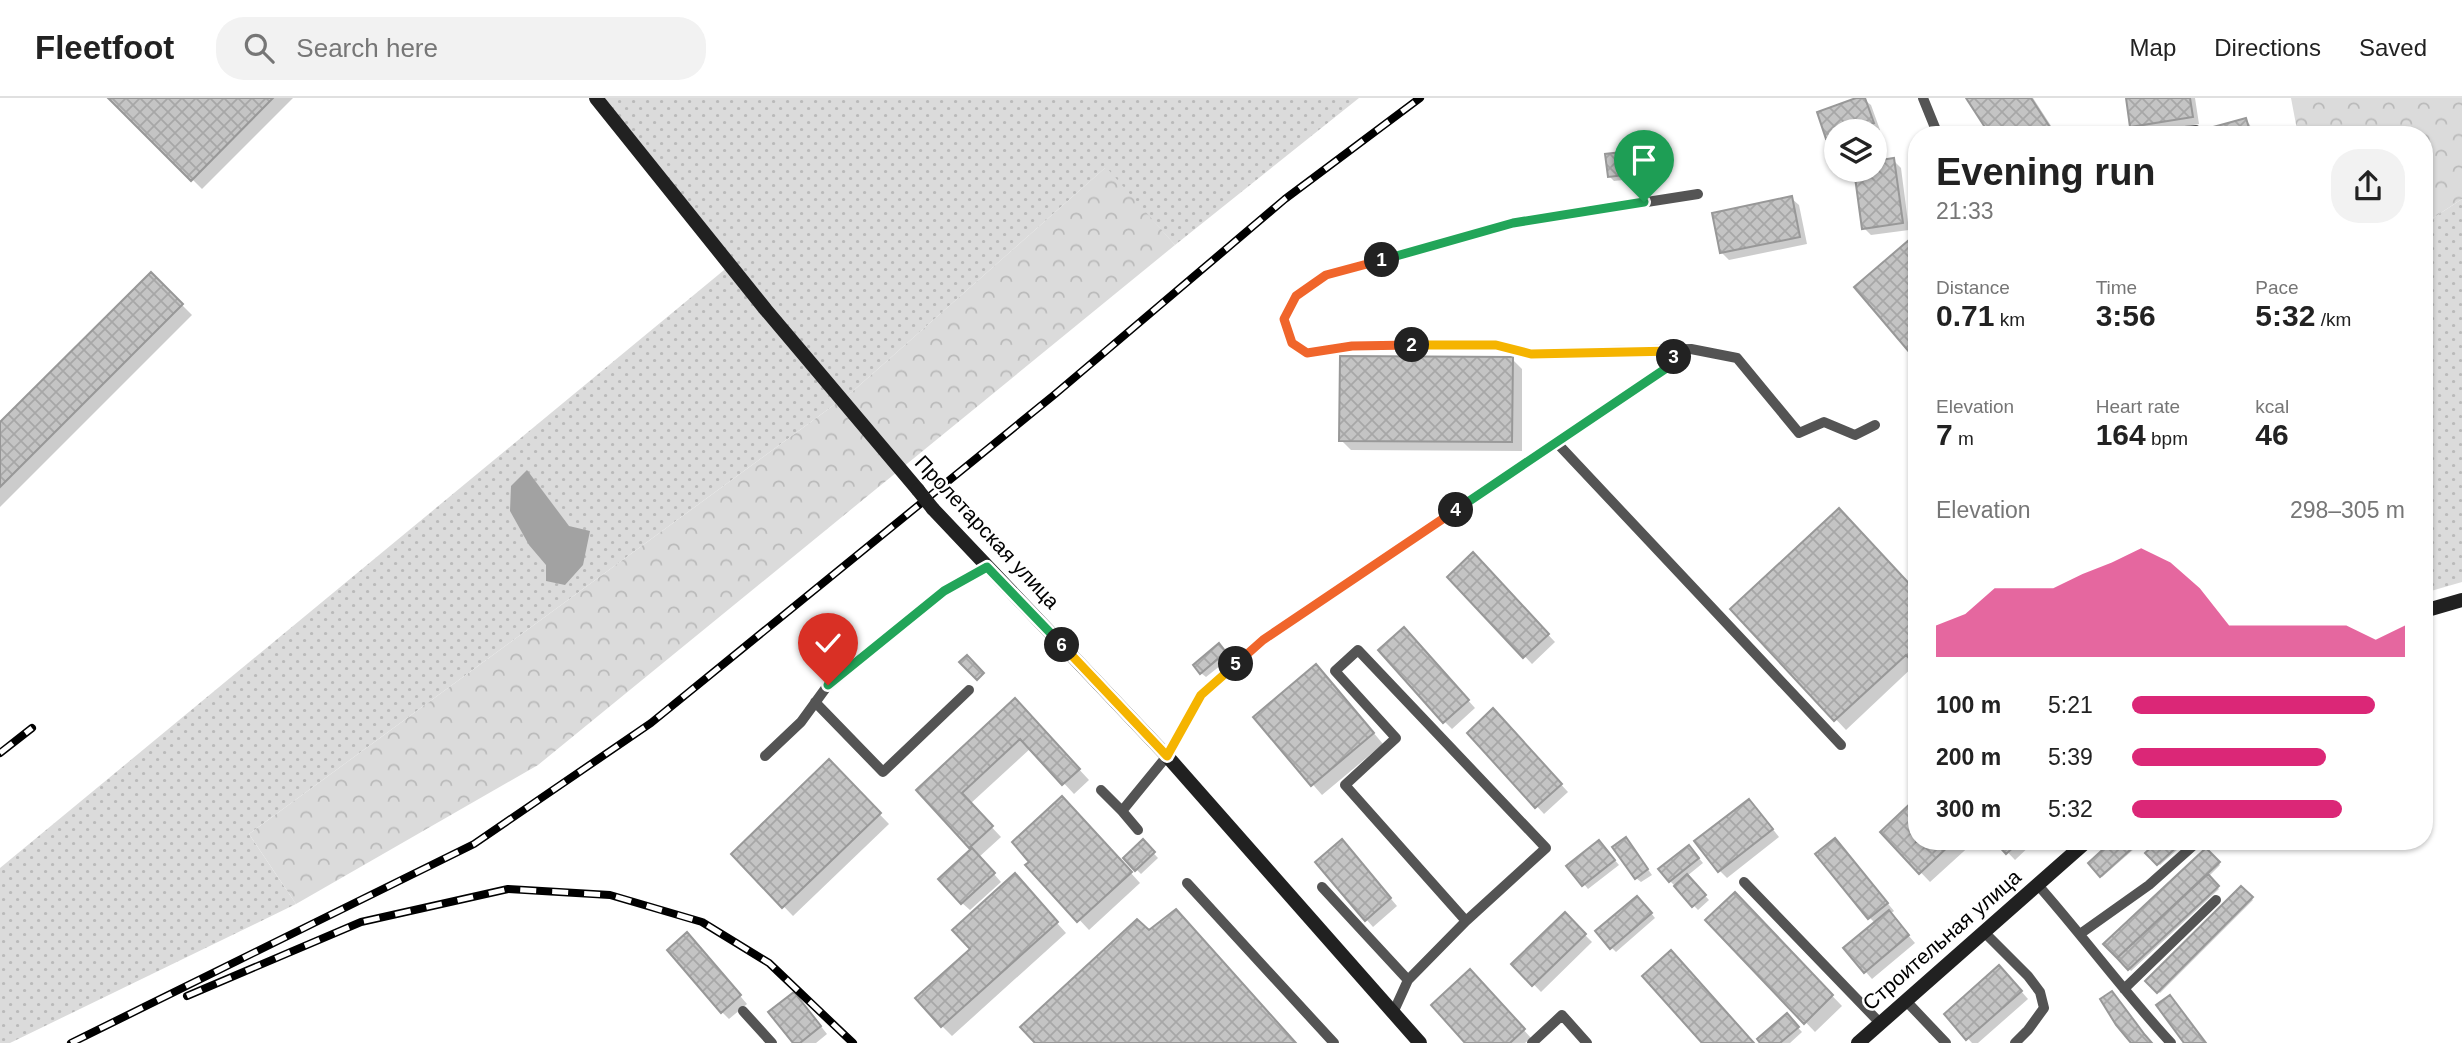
<!DOCTYPE html>
<html lang="en">
<head>
<meta charset="utf-8">
<style>
  body { margin:0; font-family:Arial,sans-serif; background:#f2f2f2; color:#222; height:100vh; display:flex; flex-direction:column; font-size:26px; white-space:nowrap }
  * { box-sizing:border-box; margin:0 }
  p { font-size:23px; color:#767676 }
  .icon { flex:none; width:38px; height:38px; fill:none; stroke:currentColor; stroke-width:2; stroke-linecap:round; stroke-linejoin:round }
  .map { position:relative; flex:1; overflow:hidden }
  .panel { position:absolute; left:1908px; top:28px; width:525px; height:724px; display:flex; flex-direction:column; background:#fff; border-radius:28px; box-shadow:0 2px 5px #0004 }
  .panel>* { flex:none }
  .fabs { position:absolute; left:1824px; top:21px; display:grid; gap:14px }
  .fabs a { display:grid; place-items:center; width:63px; height:63px; border-radius:50%; background:#fff; box-shadow:0 2px 5px #0004; font-size:35px }
  .pin { position:absolute; display:grid; place-items:center; width:60px; height:60px; color:#fff; margin:-72px -30px; border-radius:50% 50% 50% 0; rotate:-45deg; box-shadow:0 0 7px #0007 }
  .pin .icon { rotate:45deg }
  .km { position:absolute; width:35px; height:35px; margin:-18px; border-radius:50%; background:#222; color:#fff; font-size:19px; line-height:35px; text-align:center }
  .round { display:grid; place-items:center; flex:none; width:74px; height:74px; border-radius:28px; background:#f2f2f2 }
  .overview { display:flex; align-items:center; justify-content:space-between; height:119px; padding:0 28px }
  h1 { font-size:38px; font-weight:600; line-height:52px }
  .figures { display:grid; grid-template-columns:repeat(3,1fr); gap:10px; height:119px; padding:7px 28px }
  .figures div { display:grid; align-content:center }
  .figures b { font-size:30px; font-weight:600 }
  .figures small { font-size:19px; font-weight:400 }
  .figures p { font-size:19px }
  .chart { height:196px; padding:14px 28px }
  .chart p { display:flex; justify-content:space-between }
  .chart svg { width:100%; height:126px; margin-top:7px; fill:#db2777; opacity:.7 }
  ul { padding:0 28px; list-style:none; font-size:23px }
  li { display:grid; grid-template-columns:112px 84px 1fr; align-items:center; height:52px }
  li i { height:18px; border-radius:9px; background:#db2777 }
  header { display:flex; align-items:center; gap:42px; box-sizing:border-box; height:98px; padding:0 35px; background:#fff; border-bottom:2px solid #e0e0e0 }
  header strong { font-size:33px }
  nav { display:flex; gap:38px; margin-inline-start:auto; font-size:24px }
  .search { width:490px; height:63px; background:#f2f2f2; display:flex; align-items:center; gap:18px; box-sizing:border-box; padding:0 24px; border-radius:28px; color:#767676; font-size:26px }
  .map>svg:first-child { display:block }
  .grass { fill:url(#grass-dots) }
  .forest { fill:url(#forest-crowns) }
  .water { fill:#a2a2a2 }
  .shadow { fill:#0003 }
  .building { fill:url(#building-cross-hatch); stroke:#989898; stroke-width:2 }
  .lines { fill:none; stroke-linecap:round; stroke-linejoin:round }
  .lane { stroke:#545454; stroke-width:10 }
  .secondary { stroke:#212121; stroke-width:14 }
  .rail-casing { stroke:#000; stroke-width:8 }
  .rail { stroke:#fff; stroke-width:5; stroke-dasharray:16; stroke-linecap:butt }
  .secondary-bridge { stroke:#212121; stroke-width:14 }
  .split-1-casing { stroke:#fff; stroke-width:14 }
  .split-2-casing { stroke:#fff; stroke-width:14 }
  .split-3-casing { stroke:#fff; stroke-width:14 }
  .split-4-casing { stroke:#fff; stroke-width:14 }
  .split-5-casing { stroke:#fff; stroke-width:14 }
  .split-6-casing { stroke:#fff; stroke-width:14 }
  .split-7-casing { stroke:#fff; stroke-width:14 }
  .split-1 { stroke:#22a559; stroke-width:9 }
  .split-2 { stroke:#f0652b; stroke-width:9 }
  .split-3 { stroke:#f5b400; stroke-width:9 }
  .split-4 { stroke:#22a559; stroke-width:9 }
  .split-5 { stroke:#f0652b; stroke-width:9 }
  .split-6 { stroke:#f5b400; stroke-width:9 }
  .split-7 { stroke:#22a559; stroke-width:9 }
  .labels { text-anchor:middle; stroke-width:5; stroke-linejoin:round; paint-order:stroke }
  .street-label { font-size:21px; fill:#000; stroke:#fff }
</style>
</head>
<body>
<header>
<strong>Fleetfoot</strong>
<div class="search"><svg class="icon" aria-label="search" viewBox="0 0 24 24"><circle cx="10" cy="10" r="6"/><path d="M15 15l6 6"/></svg>Search here</div>
<nav><a>Map</a><a>Directions</a><a>Saved</a></nav>
</header>
<div class="map">
<svg width="2462" height="945" viewBox="0 0 2462 945">
  <defs>
    <pattern id="grass-dots" width="8" height="8" patternUnits="userSpaceOnUse" patternTransform="scale(1.75)"><rect width="8" height="8" fill="#dbdbdb"/><path d="M2 2h.1M6 6h.1" fill="none" stroke="#bababa" stroke-width="1.8" stroke-linecap="round"/></pattern>
    <pattern id="forest-crowns" width="20" height="18" patternUnits="userSpaceOnUse" patternTransform="scale(1.75)"><rect width="20" height="18" fill="#dbdbdb"/><path d="M2 6a3 3 0 1 1 6 0M12 15a3 3 0 1 1 6 0" fill="none" stroke="#bababa"/></pattern>
    <pattern id="building-cross-hatch" width="8" height="8" patternUnits="userSpaceOnUse" patternTransform="scale(1.75)"><rect width="8" height="8" fill="#c4c4c4"/><path d="M0 0l8 8M0 8l8-8" fill="none" stroke="#a7a7a7"/></pattern>
  </defs>
  <rect width="100%" height="100%" fill="#fff"/>
  <path class="grass" d="M599,0H1359L1175,147L1105,70L853,293L249,736L296,806L10,945H0V770L735,163Z
    M2462,101V484L2424,495V391L2432,299L2424,281V126Z"/>
  <path class="forest" d="M2291,0H2462V101L2424,126V37H2298Z
    M1106,69L1175,147L538,667L296,806L249,736L853,293Z
    M2424,281L2432,299L2424,391Z"/>
  <path class="water" d="M527,372L569,428L590,433L583,467L565,487L546,483V467L529,447L510,413L511,388Z"/>
  <path class="shadow" d="M111,0H293L202,91Z
    M1862,0L1871,7L1880,32L1874,34L1836,33L1835,48L1828,40Z
    M1968,0H2033L2057,37H1992Z
    M2127,0H2195L2199,26L2139,36L2132,28Z
    M2246,22L2250,27L2253,37H2198Z
    M1658,52L1661,54H1657L1660,78L1614,83L1609,78Z
    M1661,54L1662,56L1665,77H1663Z
    M1893,62L1901,70L1909,132L1871,137L1864,130L1856,72H1874Z
    M1791,100L1799,107L1807,146L1729,162L1722,155L1714,116Z
    M1916,139V259L1857,190Z
    M151,176L192,217L0,409V327Z
    M1512,261L1522,271V353L1351,352L1341,342Z
    M1848,422L1916,495V566L1846,632L1733,511Z
    M1473,457L1555,544L1532,566L1449,479Z
    M1411,539L1475,610L1452,631L1444,623Z
    M1224,552L1230,560L1206,579L1201,575Z
    M1326,578L1383,646L1322,697L1255,620Z
    M1025,613L1089,682L1074,696L1031,650L970,706L1001,739L979,759L1001,784L970,812L962,805L973,752L918,693Z
    M1500,620L1568,694L1544,716L1469,635Z
    M829,664L889,726L793,818L733,756Z
    M1916,702V744H1974L1930,784L1882,734Z
    M1072,710L1140,785L1089,832L1028,767Z
    M1756,710L1779,739L1727,780L1719,772Z
    M1143,744L1158,760L1141,776L1125,760Z
    M1998,744H2034L2015,762Z
    M2114,744H2142L2102,779L2090,765Z
    M2160,744H2186L2160,767L2148,755Z
    M1630,746L1652,777L1641,784L1636,780Z
    M1604,749L1619,767L1588,791L1569,768Z
    M1842,750L1894,813L1890,816L1915,845L1872,881L1865,873L1876,826L1870,820Z
    M1349,751L1397,808L1373,829L1366,821Z
    M2206,752L2220,767L2208,779L2219,791L2131,873L2106,846Z
    M1693,753L1703,765L1687,778L1709,802L1698,812L1670,783Z
    M1024,788L1066,835L952,938L942,928L972,852Z
    M2241,790L2253,802L2160,895L2148,883Z
    M1735,797L1842,908L1815,934L1708,822Z
    M1642,804L1655,820L1616,854L1611,849Z
    M1565,817L1592,844L1541,894L1514,866Z
    M694,844L747,906L729,921L722,914Z
    M2007,877L2028,901L1978,945H1972L1946,916Z
    M1477,881L1531,940L1525,945H1468Z
    M801,903L827,936L816,945H795Z
    M1791,922L1802,934L1790,945H1763Z"/>
  <path class="building" d="M108,0H273L191,83Z
    M1856,0H1865L1874,25L1849,33H1836V38L1826,41L1817,14Z
    M1966,0H2031L2055,37H1990Z
    M2126,0H2190L2193,19L2130,29Z
    M2246,20L2251,37H2196L2195,34Z
    M1658,50L1661,73L1608,79L1605,56Z
    M1894,60L1903,125L1862,131L1854,72H1874V63Z
    M1792,98L1800,139L1720,155L1712,115Z
    M1916,136V262L1854,189Z
    M151,174L183,206L0,389V324Z
    M1340,258L1513,259L1512,344L1339,343Z
    M1839,410L1916,493V568L1906,557L1834,623L1730,511Z
    M1473,454L1549,536L1523,560L1447,479Z
    M1404,529L1469,602L1443,625L1378,552Z
    M1219,545L1226,554L1200,576L1193,567Z
    M967,557L984,575L977,582L959,564Z
    M1316,566L1374,635L1311,688L1253,619Z
    M1015,600L1080,671L1062,687L1020,641L962,695L993,728L969,750L916,692Z
    M1493,610L1562,686L1535,710L1467,635Z
    M829,661L881,715L782,810L731,756Z
    M1062,698L1132,774L1077,824L1025,767L1029,764L1012,744Z
    M1916,700V744H1953L1919,776L1880,734Z
    M1749,701L1773,731L1718,774L1694,743Z
    M1626,739L1648,771L1635,781L1612,749Z
    M1835,740L1888,805L1868,821L1815,756Z
    M1143,741L1155,754L1135,773L1123,760Z
    M1342,741L1391,800L1365,823L1315,764Z
    M1599,742L1615,762L1582,788L1566,768Z
    M1995,744H2019L2006,756Z
    M2111,744H2139L2100,779L2088,765Z
    M2157,744H2182L2157,767L2145,755Z
    M1689,747L1699,760L1669,784L1658,771Z
    M972,750L995,775L961,806L938,781Z
    M2206,750L2220,764L2117,860L2103,846Z
    M1015,775L1058,824L941,929L915,900L970,851L952,832Z
    M1687,776L1706,797L1692,809L1674,788Z
    M2208,776L2219,788L2128,872L2117,860Z
    M2241,788L2253,799L2157,895L2145,883Z
    M1735,794L1833,897L1804,926L1705,822Z
    M1637,798L1652,815L1610,851L1595,833Z
    M1176,811L1296,945H1035L1020,929L1137,821L1149,832Z
    M1889,812L1909,837L1864,875L1843,850Z
    M1565,814L1586,836L1532,888L1511,866Z
    M687,834L741,897L721,915L667,852Z
    M1671,852L1754,945H1702L1642,878Z
    M1999,867L2022,893L1966,942L1944,916Z
    M1470,871L1525,931L1510,945H1465L1431,907Z
    M2112,893L2145,937L2152,945H2131L2116,927L2100,901Z
    M794,894L821,928L800,945H793L768,914Z
    M2170,897L2206,945H2184L2156,907Z
    M1787,915L1799,929L1780,945H1760L1757,941Z"/>
  <g class="lines">
    <path class="lane" d="M1923,0L1938,37
      M2141,37L2196,32
      M1698,96L1513,125L1326,177L1296,198L1284,221L1292,245L1307,255L1352,248L1496,247L1531,255L1691,251L1737,260L1799,335L1824,324L1855,337L1875,327
      M1556,344L1841,647
      M815,604L883,674L969,592
      M765,658L801,624L828,587L944,493L987,469
      M1101,692L1122,713L1167,658L1201,597L1263,542L1674,265V253
      M1122,713L1138,732
      M1744,784L1880,925
      M1187,785L1334,945
      M2037,786C2083,838 2124,894 2171,945
      M1322,789L1408,882L1393,915
      M1986,836L2028,878L2040,894L2044,910L2028,932L2015,945
      M2080,836L2149,787L2195,746
      M1408,882L1466,823L1345,687L1396,640L1335,573L1358,552L1546,750L1466,823
      M2124,891L2216,802
      M1909,906L1946,945
      M743,913L772,945
      M1532,945L1562,917L1587,945"/>
    <path class="secondary" d="M596,0L766,212L918,392
      M933,411L1167,658L1420,945
      M2424,513L2462,502
      M1858,945L2086,744"/>
    <defs>
      <path id="rail" d="M0,655L32,630
        M187,898L361,824L508,791L610,797L702,824L769,865L853,945
        M71,945L474,746L651,625L1054,297L1285,101L1420,0"/>
    </defs>
    <use href="#rail" class="rail-casing"/>
    <use href="#rail" class="rail"/>
    <path class="secondary-bridge" d="M918,392L933,411"/>
  </g>
  <g class="lines">
    <defs>
      <path id="split-1" d="M1382,162L1513,125L1644,104"/>
      <path id="split-2" d="M1382,162L1326,177L1296,198L1284,221L1292,245L1307,255L1352,248L1412,247"/>
      <path id="split-3" d="M1412,247H1496L1531,256L1674,253V259"/>
      <path id="split-4" d="M1456,412L1674,265V259"/>
      <path id="split-5" d="M1236,566L1263,542L1456,412"/>
      <path id="split-6" d="M1062,547L1167,658L1201,597L1236,566"/>
      <path id="split-7" d="M828,587L944,493L987,469L1062,547"/>
    </defs>
    <use href="#split-1" class="split-1-casing"/>
    <use href="#split-2" class="split-2-casing"/>
    <use href="#split-3" class="split-3-casing"/>
    <use href="#split-4" class="split-4-casing"/>
    <use href="#split-5" class="split-5-casing"/>
    <use href="#split-6" class="split-6-casing"/>
    <use href="#split-7" class="split-7-casing"/>
    <use href="#split-1" class="split-1"/>
    <use href="#split-2" class="split-2"/>
    <use href="#split-3" class="split-3"/>
    <use href="#split-4" class="split-4"/>
    <use href="#split-5" class="split-5"/>
    <use href="#split-6" class="split-6"/>
    <use href="#split-7" class="split-7"/>
  </g>
  <g class="labels">
    <g class="street-label">
      <text transform="translate(987 434) rotate(47)" y="7">Пролетарская улица</text>
      <text transform="translate(1942 842) rotate(-41)" y="7">Строительная улица</text>
    </g>
  </g>
</svg>
<div class="fabs">
<a><svg class="icon" aria-label="layers" viewBox="0 0 24 24"><path d="M12 4l9 5-9 5-9-5zM3 14l9 5 9-5"/></svg></a>
</div>
<div class="pin" style="left:1644px;top:104px;background:#1e9e55"><svg class="icon" aria-label="arrive" viewBox="0 0 24 24"><path d="M6 21V4h12l-3 4 3 4H6"/></svg></div>
<div class="pin" style="left:828px;top:587px;background:#d93025"><svg class="icon" aria-label="check" viewBox="0 0 24 24"><path d="M5 12l5 5 9-10"/></svg></div>
<b class="km" style="left:1382px;top:162px">1</b>
<b class="km" style="left:1412px;top:247px">2</b>
<b class="km" style="left:1674px;top:259px">3</b>
<b class="km" style="left:1456px;top:412px">4</b>
<b class="km" style="left:1236px;top:566px">5</b>
<b class="km" style="left:1062px;top:547px">6</b>
<section class="panel">
<div class="overview"><div><h1>Evening run</h1><p>21:33</p></div><a class="round"><svg class="icon" aria-label="share" viewBox="0 0 24 24"><path d="M12 15V3M7 8l5-5 5 5M5 13v7h14v-7"/></svg></a></div>
<div class="figures">
<div><p>Distance</p><b>0.71<small> km</small></b></div>
<div><p>Time</p><b>3:56</b></div>
<div><p>Pace</p><b>5:32<small> /km</small></b></div>
</div>
<div class="figures">
<div><p>Elevation</p><b>7<small> m</small></b></div>
<div><p>Heart rate</p><b>164<small> bpm</small></b></div>
<div><p>kcal</p><b>46</b></div>
</div>
<div class="chart"><p><span>Elevation</span>298–305 m</p>
<svg viewBox="0 0 160 44" preserveAspectRatio="none"><path d="M0 44V33L10 29L20 20L30 20L40 20L50 15L60 11L70 6L80 11L90 20L100 33L110 33L120 33L130 33L140 33L150 38L160 33V44z"/></svg>
</div>
<ul>
<li><b>100 m</b>5:21<i style="width:89%"></i></li>
<li><b>200 m</b>5:39<i style="width:71%"></i></li>
<li><b>300 m</b>5:32<i style="width:77%"></i></li>
</ul>
</section>
</div>
</body>
</html>
